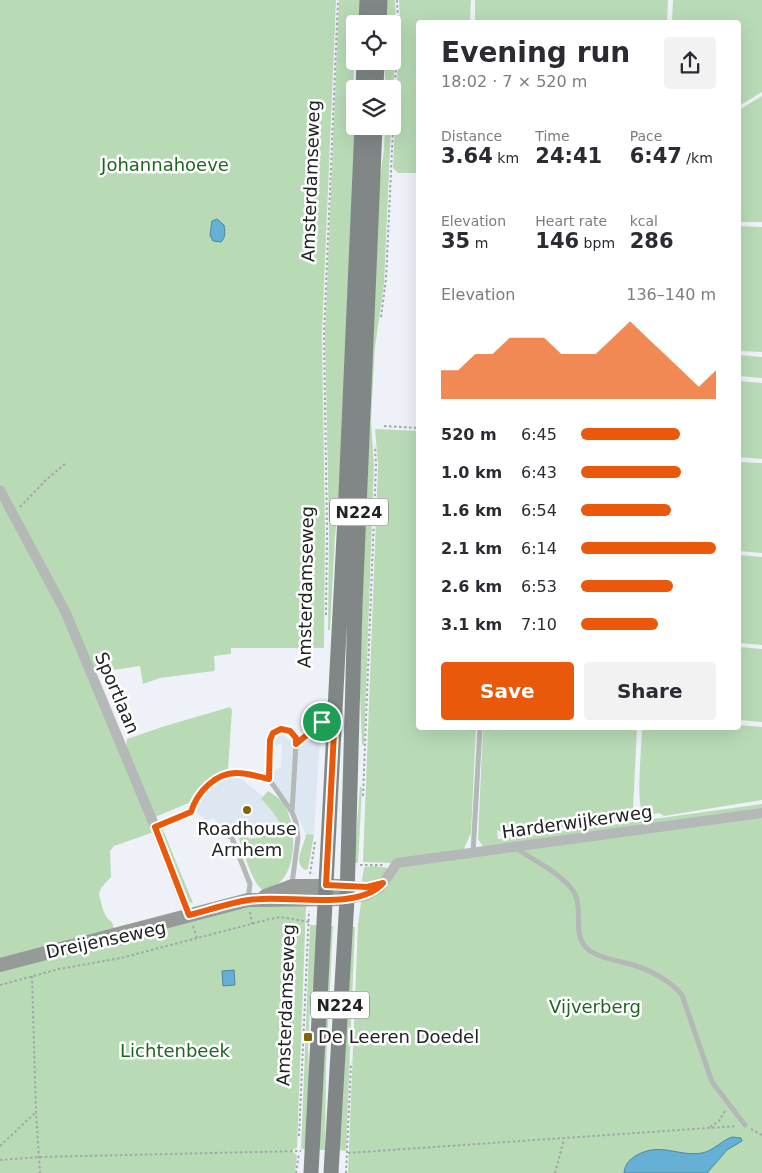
<!DOCTYPE html>
<html lang="en">
<head>
<meta charset="utf-8">
<style>
  body { margin:0; font-family:"DejaVu Sans",sans-serif; background:#f2f2f3; color:#2b2b33; height:100vh; display:flex; flex-direction:column; font-size:19px; white-space:nowrap }
  * { box-sizing:border-box; margin:0 }
  p { font-size:16px; color:#7c7c81 }
  .icon { flex:none; width:28px; height:28px; fill:none; stroke:currentColor; stroke-width:2; stroke-linecap:round; stroke-linejoin:round }
  .map { position:relative; flex:1; overflow:hidden }
  .drawer { position:absolute; left:416px; top:20px; width:325px; height:710px; display:flex; flex-direction:column; background:#fff; border-radius:5px; box-shadow:0 5px 20px #0002 }
  .drawer>* { flex:none }
  .fabs { position:absolute; left:346px; top:15px; display:grid; gap:10px }
  .fabs a { display:grid; place-items:center; width:55px; height:55px; border-radius:5px; background:#fff; box-shadow:0 5px 20px #0002; font-size:25px }
  .pin { position:absolute; display:grid; place-items:center; width:42px; height:42px; color:#fff; margin:-21px; border:2px solid #fff; border-radius:50%; box-shadow:0 1px 5px #0007 }
  .round { display:grid; place-items:center; flex:none; width:52px; height:52px; border-radius:5px; background:#f2f2f3 }
  .overview { display:flex; align-items:center; justify-content:space-between; height:85px; padding:0 25px }
  h1 { font-size:28px; font-weight:800; line-height:38px }
  .metrics { display:grid; grid-template-columns:repeat(3,1fr); gap:8px; height:85px; padding:5px 25px }
  .metrics div { display:grid; align-content:center }
  .metrics b { font-size:21px; font-weight:800 }
  .metrics small { font-size:14px; font-weight:400 }
  .metrics p { font-size:14px }
  .chart { height:140px; padding:10px 25px }
  .chart p { display:flex; justify-content:space-between }
  .chart svg { width:100%; height:90px; margin-top:5px; fill:#ea580c; opacity:.7 }
  .primary-button { display:flex; gap:10px; margin-top:auto; padding:10px 25px }
  .primary-button a { flex:1; height:58px; border-radius:5px; background:#ea580c; color:#fff; font-size:20px; font-weight:800; line-height:58px; text-align:center }
  .primary-button a+a { background:#f2f2f3; color:#2b2b33 }
  ul { padding:0 25px; list-style:none; font-size:16px }
  li { display:grid; grid-template-columns:80px 60px 1fr; align-items:center; height:38px }
  li i { height:12px; border-radius:6px; background:#ea580c }
  .map>svg:first-child { display:block }
  .built { fill:#dde7f2 }
  .green { fill:#b8dbb6 }
  .water { fill:#66afd5; stroke:#5185a0 }
  .lines { fill:none; stroke-linecap:round; stroke-linejoin:round }
  .path { stroke:#a3a6aa; stroke-width:2; stroke-dasharray:2.5 2.5; stroke-linecap:butt }
  .lane { stroke:#b4b8b7; stroke-width:5 }
  .street { stroke:#b4b8b7; stroke-width:10 }
  .secondary { stroke:#969b9a; stroke-width:14 }
  .primary { stroke:#818786; stroke-width:15 }
  .route-casing { stroke:#fff; stroke-width:10 }
  .route { stroke:#ea580c; stroke-width:6 }
  .poi-dot { fill:#826700; stroke:#fff; stroke-width:2 }
  .labels { text-anchor:middle; stroke-width:5; stroke-linejoin:round; paint-order:stroke }
  .shield { fill:#fff; stroke:#646466; stroke-width:1 }
  .shield-label { font-size:16px; font-weight:bold; fill:#212224 }
  .park-label { font-size:18px; fill:#1e6522; stroke:#fff }
  .street-label { font-size:18px; fill:#212224; stroke:#fff }
  .poi-label { font-size:18px; fill:#212224; stroke:#fff }
</style>
</head>
<body>
<div class="map">
<svg width="762" height="1173" viewBox="0 0 762 1173">
  <rect width="100%" height="100%" fill="#eef2f8"/>
  <path class="built" d="M283,735L289,740L313,741L314,736L317,735L320,738L314,835L306,834L295,811L274,781L273,772L281,767L282,743L273,747L274,740L278,736Z
    M231,777L242,779L263,797L261,799L268,805L282,825V828L278,833L271,827L261,838L249,839L245,832L239,839L216,822L214,818L207,821L195,811L196,805L206,790L217,782Z"/>
  <path class="green" d="M0,0H336L322,334L325,530L324,648H231V654L214,656L215,669L214,671L160,678L143,684L140,666L93,673L0,484Z
    M339,0H362L359,24H355L353,102L355,143L341,479L335,537L330,630H328L329,531L325,334Z
    M386,0H395L396,21L393,98L392,89H386L384,61H392V24H385Z
    M399,0H471L470,22H419V154L416,173H398L393,168L400,21Z
    M475,0H668L667,22H475Z
    M673,0H762V92L739,106V22H672Z
    M762,96V222H739V110Z
    M385,126H391L384,285L375,347L371,419L374,465L364,745H362L360,694L361,616L378,189L384,150Z
    M739,226L762,227V352L739,351Z
    M739,355L762,357V378L739,376Z
    M739,381L762,383V459L739,457Z
    M375,429L419,431V728H476L471,833L463,851L398,859L391,863L363,862L378,465Z
    M739,462L762,463V553L739,551Z
    M0,499L55,596L154,832L114,846L110,851L111,877L101,888L99,894L103,910L107,918L112,922L115,931L0,961Z
    M739,555L762,557V645L739,643Z
    M739,647L762,649V722L739,720Z
    M230,707L232,710L228,769L213,777L202,787L191,802L155,817L126,750L127,739L165,726Z
    M739,725L762,727V800L664,816L659,813C653,814 646,818 642,810C636,801 642,742 642,728H739Z
    M483,728H637L633,810L628,818L516,834L505,833L497,830L498,839L588,828L762,804V810L484,848L478,839Z
    M360,787H362L358,863H354Z
    M268,791C273,794 279,798 283,803C297,823 298,868 278,884C274,887 268,888 263,890C252,884 244,852 239,839L245,832L249,839L261,838L271,827L278,833L282,828C279,819 268,805 261,799Z
    M762,816V1173H348L358,924L361,902L395,871L401,867Z
    M162,828L166,837L193,903L188,902L160,829Z
    M306,834L314,835L308,869L305,870C292,862 305,845 306,834Z
    M375,866L388,868L380,880L368,883L362,881L364,867Z
    M306,905L297,1148L293,1150V1152L297,1155L295,1173H0V970L244,906Z
    M310,925H319L317,960L310,1008L308,1048L310,1094L307,1149H301Z
    M330,926H333L326,1067L325,1150H319Z
    M350,927H355L346,1151L338,1150Z"/>
  <path class="water" d="M217,219L224,225C225,232 226,237 221,242L213,241L210,235L212,221Z
    M234,970L235,985L223,986L222,971Z
    M732,1137L741,1138L742,1141L727,1150L707,1173H624C625,1164 629,1160 637,1155C661,1142 679,1157 702,1153C713,1151 721,1141 732,1137Z"/>
  <g class="lines">
    <path class="path" d="M381,317L386,279L398,21L397,0
      M384,426L419,428
      M20,507L47,479L65,464
      M326,615L327,531L324,334L338,0
      M363,796L376,466L375,446
      M360,865H385
      M310,874L315,842
      M250,912L252,924
      M193,926L197,938
      M32,976L36,1113L40,1173
      M0,985L59,969L121,958L270,919L281,917L309,922
      M710,1127L719,1121L725,1111
      M751,1129L762,1135
      M299,1136L309,911
      M0,1146L35,1113
      M348,1153L737,1126
      M0,1160L39,1157L301,1151
      M296,1173L299,1153
      M346,1173L351,1063
      M555,1173L564,1139"/>
    <path class="lane" d="M292,812L296,744L332,715
      M155,827L191,812C197,792 216,772 238,773C248,773 259,777 269,779
      M219,829L232,838L250,884L248,900
      M514,847C532,860 564,874 575,894C584,912 570,936 590,951C601,958 614,960 626,963C646,968 669,979 682,995L712,1082L745,1125
      M473,853L480,728
      M292,884L298,838L296,822L292,812L269,779L270,740L273,733L281,729L290,731L296,738V744"/>
    <path class="street" d="M0,490L66,613L155,827L189,915
      M347,886L367,887L380,884
      M347,899L365,896L380,888L397,863L762,813"/>
    <path class="secondary" d="M265,896L292,886H347
      M0,965L248,900L347,899"/>
    <path class="primary" d="M366,24L367,0
      M379,24L380,0
      M363,89L364,61
      M376,89L377,61
      M311,1173L345,517L362,126
      M331,1173L347,899L355,605L375,126"/>
  </g>
  <g class="lines">
    <defs>
      <path id="route" d="M335,713L326,885L367,887L383,883C358,912 285,894 249,900C229,903 209,910 189,915L155,827L191,812C197,792 216,772 238,773C248,773 259,777 269,779L270,740L273,733L281,729L290,731L296,738V744L322,722Z"/>
    </defs>
    <use href="#route" class="route-casing"/>
    <use href="#route" class="route"/>
  </g>
  <g class="poi-dot">
    <circle cx="247" cy="810" r="5"/>
    <rect x="303" y="1032" width="10" height="10" rx="2.5"/>
  </g>
  <g class="labels">
    <g class="shield">
      <rect x="330" y="498.5" width="58" height="27" rx="4"/>
      <rect x="311" y="991.5" width="58" height="27" rx="4"/>
    </g>
    <g class="shield-label">
      <text x="359" y="518">N224</text>
      <text x="340" y="1011">N224</text>
    </g>
    <g class="park-label">
      <text x="165" y="171">Johannahoeve</text>
      <text x="595" y="1013">Vijverberg</text>
      <text x="175" y="1057">Lichtenbeek</text>
    </g>
    <g class="street-label">
      <text transform="translate(311 181) rotate(-88)" y="6">Amsterdamseweg</text>
      <text transform="translate(306 587) rotate(-89)" y="6">Amsterdamseweg</text>
      <text transform="translate(117 693) rotate(67)" y="6">Sportlaan</text>
      <text transform="translate(577 822) rotate(-8)" y="6">Harderwijkerweg</text>
      <text transform="translate(106 940) rotate(-12)" y="6">Dreijenseweg</text>
      <text transform="translate(286 1005) rotate(-88)" y="6">Amsterdamseweg</text>
    </g>
    <g class="poi-label">
      <text x="247" y="835">Roadhouse<tspan x="247" dy="21">Arnhem</tspan></text>
      <text x="318" y="1043" text-anchor="start">De Leeren Doedel</text>
    </g>
  </g>
</svg>
<div class="fabs">
<a><svg class="icon" aria-label="locate" viewBox="0 0 24 24"><circle cx="12" cy="12" r="6"/><path d="M12 2v4M12 18v4M2 12h4M18 12h4"/></svg></a>
<a><svg class="icon" aria-label="layers" viewBox="0 0 24 24"><path d="M12 4l9 5-9 5-9-5zM3 14l9 5 9-5"/></svg></a>
</div>
<div class="pin" style="left:322px;top:722px;background:#1e9e55"><svg class="icon" aria-label="arrive" viewBox="0 0 24 24"><path d="M6 21V4h12l-3 4 3 4H6"/></svg></div>
<section class="drawer">
<div class="overview"><div><h1>Evening run</h1><p>18:02 · 7 × 520 m</p></div><a class="round"><svg class="icon" aria-label="share" viewBox="0 0 24 24"><path d="M12 15V3M7 8l5-5 5 5M5 13v7h14v-7"/></svg></a></div>
<div class="metrics">
<div><p>Distance</p><b>3.64<small> km</small></b></div>
<div><p>Time</p><b>24:41</b></div>
<div><p>Pace</p><b>6:47<small> /km</small></b></div>
</div>
<div class="metrics">
<div><p>Elevation</p><b>35<small> m</small></b></div>
<div><p>Heart rate</p><b>146<small> bpm</small></b></div>
<div><p>kcal</p><b>286</b></div>
</div>
<div class="chart"><p><span>Elevation</span>136–140 m</p>
<svg viewBox="0 0 160 44" preserveAspectRatio="none"><path d="M0 44V30L10 30L20 22L30 22L40 14L50 14L60 14L70 22L80 22L90 22L100 14L110 6L120 14L130 22L140 30L150 38L160 30V44z"/></svg>
</div>
<ul>
<li><b>520 m</b>6:45<i style="width:73%"></i></li>
<li><b>1.0 km</b>6:43<i style="width:74%"></i></li>
<li><b>1.6 km</b>6:54<i style="width:67%"></i></li>
<li><b>2.1 km</b>6:14<i style="width:100%"></i></li>
<li><b>2.6 km</b>6:53<i style="width:68%"></i></li>
<li><b>3.1 km</b>7:10<i style="width:57%"></i></li>
</ul>
<div class="primary-button"><a>Save</a><a>Share</a></div>
</section>
</div>
</body>
</html>
